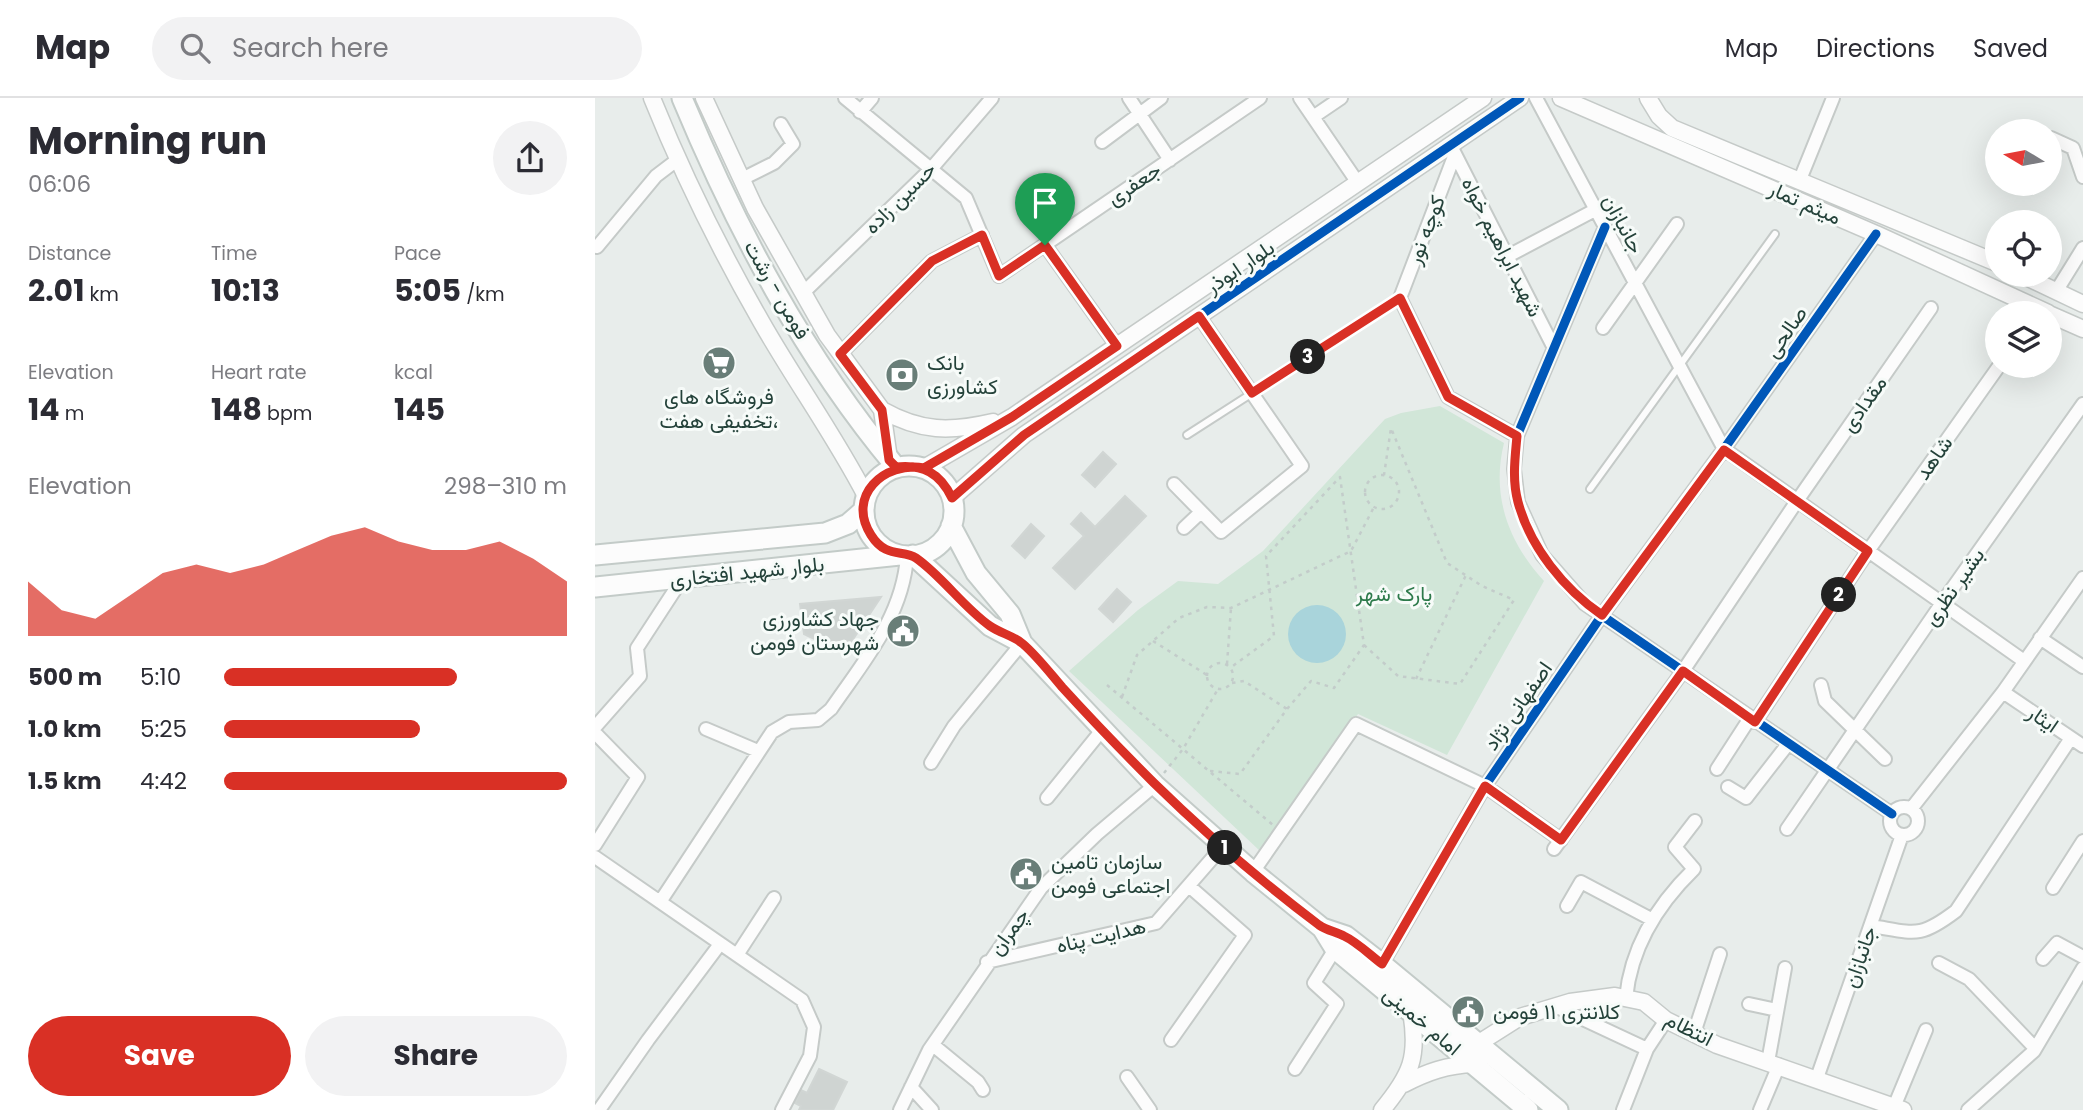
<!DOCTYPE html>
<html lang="en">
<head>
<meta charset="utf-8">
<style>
  body { margin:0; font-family:Poppins,Vazirmatn,sans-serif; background:#f2f2f3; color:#2b2b33; height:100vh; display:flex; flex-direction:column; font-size:26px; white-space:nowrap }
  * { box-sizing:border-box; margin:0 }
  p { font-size:23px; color:#7c7c81 }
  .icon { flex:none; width:38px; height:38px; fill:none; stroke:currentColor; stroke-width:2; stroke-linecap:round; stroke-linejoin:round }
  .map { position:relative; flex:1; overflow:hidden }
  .panel { display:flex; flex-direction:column; background:#fff; width:595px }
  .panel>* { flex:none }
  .needle { width:46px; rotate:280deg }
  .buttons { position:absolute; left:1390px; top:21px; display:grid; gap:14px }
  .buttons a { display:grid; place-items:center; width:77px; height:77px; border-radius:50%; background:#fff; box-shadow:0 7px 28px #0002; font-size:35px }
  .pin { position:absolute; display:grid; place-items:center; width:60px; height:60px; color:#fff; margin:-72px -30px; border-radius:50% 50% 50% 0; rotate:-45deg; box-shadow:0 0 7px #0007 }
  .pin .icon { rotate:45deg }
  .km { position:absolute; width:35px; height:35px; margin:-18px; border-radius:50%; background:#222; color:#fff; font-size:19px; line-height:35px; text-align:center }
  .round { display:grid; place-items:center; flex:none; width:74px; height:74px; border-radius:37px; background:#f2f2f3 }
  .head { display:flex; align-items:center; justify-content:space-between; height:119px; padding:0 28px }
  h1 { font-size:38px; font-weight:700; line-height:52px }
  .metrics { display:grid; grid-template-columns:repeat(3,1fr); gap:10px; height:119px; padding:7px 28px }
  .metrics div { display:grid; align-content:center }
  .metrics b { font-size:30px; font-weight:700 }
  .metrics small { font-size:19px; font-weight:400 }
  .metrics p { font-size:19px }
  .chart { height:196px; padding:14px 28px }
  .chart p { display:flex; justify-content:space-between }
  .chart svg { width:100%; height:126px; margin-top:7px; fill:#d93025; opacity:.7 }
  .button { display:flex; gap:14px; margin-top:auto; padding:14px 28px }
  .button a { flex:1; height:80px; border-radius:42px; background:#d93025; color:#fff; font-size:28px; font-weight:700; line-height:80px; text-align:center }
  .button a+a { background:#f2f2f3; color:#2b2b33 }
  ul { padding:0 28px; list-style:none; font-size:23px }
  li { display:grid; grid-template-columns:112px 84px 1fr; align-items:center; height:52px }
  li i { height:18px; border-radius:9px; background:#d93025 }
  header { display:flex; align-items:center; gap:42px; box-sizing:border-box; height:98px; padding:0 35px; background:#fff; border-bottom:2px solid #e1e1e2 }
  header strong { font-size:33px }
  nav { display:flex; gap:38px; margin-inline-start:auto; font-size:24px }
  .search { width:490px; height:63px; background:#f2f2f3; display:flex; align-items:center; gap:18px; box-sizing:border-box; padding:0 24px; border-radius:38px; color:#7c7c81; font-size:26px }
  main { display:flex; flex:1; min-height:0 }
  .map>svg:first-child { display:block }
  .green { fill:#d1e6d8 }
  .water { fill:#a9d4db }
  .building { fill:#cfd4d2; stroke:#d1d6d4; stroke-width:2 }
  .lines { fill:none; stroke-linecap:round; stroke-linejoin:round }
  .service-casing { stroke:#c5cac8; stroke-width:10 }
  .minor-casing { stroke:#c5cac8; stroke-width:16 }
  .tertiary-casing { stroke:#c5cac8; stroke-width:19 }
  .secondary-casing { stroke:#c3cbc8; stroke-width:23 }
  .path { stroke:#c3ccca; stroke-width:2.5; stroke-dasharray:3.5 5; stroke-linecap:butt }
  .service { stroke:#fcfcfc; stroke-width:6 }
  .minor { stroke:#fcfcfc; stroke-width:12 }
  .tertiary { stroke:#fcfcfc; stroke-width:16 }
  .secondary { stroke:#fcfcfc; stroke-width:19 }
  .cycleway-casing { stroke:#f7fbf9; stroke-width:13 }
  .cycleway { stroke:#0057b8; stroke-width:9 }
  .route-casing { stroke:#fff; stroke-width:14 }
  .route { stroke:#d93025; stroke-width:9 }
  .labels { text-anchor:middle; stroke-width:6; stroke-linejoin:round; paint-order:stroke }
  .street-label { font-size:21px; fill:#24423a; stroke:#f7fbf9 }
  .poi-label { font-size:21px; fill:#24423a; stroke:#f7fbf9; text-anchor:start }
  .park-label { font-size:21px; fill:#2d7a4b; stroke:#f7fbf9 }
</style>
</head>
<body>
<header>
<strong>Map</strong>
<div class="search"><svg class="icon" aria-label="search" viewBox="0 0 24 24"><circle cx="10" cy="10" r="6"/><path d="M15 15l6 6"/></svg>Search here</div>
<nav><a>Map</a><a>Directions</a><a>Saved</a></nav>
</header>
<main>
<section class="panel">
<div class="head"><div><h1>Morning run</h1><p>06:06</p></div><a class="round"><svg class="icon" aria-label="share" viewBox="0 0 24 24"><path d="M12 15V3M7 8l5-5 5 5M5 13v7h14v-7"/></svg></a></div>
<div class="metrics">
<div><p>Distance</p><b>2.01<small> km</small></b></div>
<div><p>Time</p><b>10:13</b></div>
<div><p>Pace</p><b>5:05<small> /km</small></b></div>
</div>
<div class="metrics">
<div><p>Elevation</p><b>14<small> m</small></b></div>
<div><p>Heart rate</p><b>148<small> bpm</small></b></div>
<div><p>kcal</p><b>145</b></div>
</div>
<div class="chart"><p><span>Elevation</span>298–310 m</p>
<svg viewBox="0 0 160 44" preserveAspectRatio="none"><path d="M0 44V25L10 35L20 38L30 30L40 22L50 19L60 22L70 19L80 14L90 9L100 6L110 11L120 14L130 14L140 11L150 17L160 25V44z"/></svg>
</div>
<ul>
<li><b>500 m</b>5:10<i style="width:68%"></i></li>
<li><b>1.0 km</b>5:25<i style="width:57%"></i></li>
<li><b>1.5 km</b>4:42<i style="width:100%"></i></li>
</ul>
<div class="button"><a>Save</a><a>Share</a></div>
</section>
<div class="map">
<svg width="1488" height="1012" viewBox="0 0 1488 1012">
  <rect width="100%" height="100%" fill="#e8edeb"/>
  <path class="green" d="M845,308L909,345C896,397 913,444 949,483L852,657L763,616L700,709L665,753L474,573L543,512L583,483L623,486L668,453L790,321L806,315Z"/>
  <path class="water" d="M693 536a29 29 0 1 1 58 0a29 29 0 1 1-58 0Z"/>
  <path class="building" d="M508,354L521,366L500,389L487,377Z
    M530,398L551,418L480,491L458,470L489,438L476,426L486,415L500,429Z
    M436,426L449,438L430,460L417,448Z
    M522,491L536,504L518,524L504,511Z
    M286,499L249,555L209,536L205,506Z
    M224,971L252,984L238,1012H204L206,1008L200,1005L206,992L212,995Z"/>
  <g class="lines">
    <defs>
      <path id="service" d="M592,337L805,200
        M995,391L1180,136"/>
      <path id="minor" d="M250,0L371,100L404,178L665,0
        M534,0L575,62
        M705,0L763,85
        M941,0L1129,351L1429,563
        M265,14L277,0
        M718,19L746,0
        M1456,40L1478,50L1488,79
        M507,44L566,0
        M859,54L959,250
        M860,56L805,200L853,299L922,338
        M147,81L179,65L198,46L186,26
        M1204,84L1238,0
        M1010,129L922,338L919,371L923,404L947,457L990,506L1297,716
        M450,147L522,248
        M2,149L61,78L82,62
        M911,159L1000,112
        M1462,192L1488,150
        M208,195L336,71L397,0
        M1008,230L1082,126
        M245,256L337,163L387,137
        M579,386L626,434L707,368L604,218
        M589,430L606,414
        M1445,540L1488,569
        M1226,587L1230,603L1290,661
        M1408,594L1488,648
        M1160,624L1273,453L1404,268
        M1,628L45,578L42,550L87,481
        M111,631L163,653
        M336,665L359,628L427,545
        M1122,671L1155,620
        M1133,689L1151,700L1193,646
        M452,700L507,632
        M1295 723a14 14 0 1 1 28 0a14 14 0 1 1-28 0Z
        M1316,711L1408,594L1488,480
        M1192,731L1347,505L1488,306
        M0,747L43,679L2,637
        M959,751L1088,573L1202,403L1336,210
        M0,759L207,902L219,929L215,958L187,1012
        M658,774L761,626L890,688L966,742
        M1458,790L1488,743
        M65,804L177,634L194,624L223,622L236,611C269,563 308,518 312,458
        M972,808L986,784L1056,821
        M1276,828C1320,835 1324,841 1361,813L1476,640
        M142,857L179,800
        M1448,861L1462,845L1488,859
        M392,864L561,825L628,748
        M1344,865L1374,881L1440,950
        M787,866L890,688L1007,517L1129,351L1281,136
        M1031,900C1036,849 1063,806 1099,771L1080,749L1100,723
        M1154,906L1182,912
        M960,908L1052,951
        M1099,935L1125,856
        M576,942L650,837L594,788
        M338,947L383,984L388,992
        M1173,964L1190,870
        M700,971L742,906L719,885L740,851
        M532,979L555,1012
        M1222,980L1307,737
        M316,989L337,1012
        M1299,1009L1331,932
        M4,1012L53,942L125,846
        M305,1012L334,952L446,790L502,736L560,687
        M1028,1012L1052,951L1071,922
        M1165,1012L1184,967
        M1373,1012L1439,953L1488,870"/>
      <path id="tertiary" d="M57,0C88,77 125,152 167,225C200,283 240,338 271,398
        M109,0L160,110L232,237L287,312L294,361
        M966,0L1281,136L1453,215
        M1053,0L1064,18L1077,30L1402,165
        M1427,177L1488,206
        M1454,216L1488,231
        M287,312C326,334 355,334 398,324
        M329,370L417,319L888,0
        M357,400L429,337L925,0
        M884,945L925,919L975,904L1020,898L1049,904L1071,922L1122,947L1308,1012
        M809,986C832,974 852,967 879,966
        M787,1012C816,977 824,959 816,913"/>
      <path id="secondary" d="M87,0C142,132 209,259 301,369
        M269 413a45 45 0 1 1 90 0a45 45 0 1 1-90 0Z
        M356,428L381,475L415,516L427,545
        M0,457L230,435L253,426L269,412
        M318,457L395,528L427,545L560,687L658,774L727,830L751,838L787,866L963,1012
        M0,489L305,457
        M727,830L740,851L933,1012"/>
    </defs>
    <use href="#service" class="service-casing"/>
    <use href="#minor" class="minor-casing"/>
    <use href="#tertiary" class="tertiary-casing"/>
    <use href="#secondary" class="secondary-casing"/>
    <path class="path" d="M770 394a17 17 0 1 1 34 0a17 17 0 1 1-34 0Z
      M558,543L612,577
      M769,547L803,578L865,586L919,502L887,488L852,465L796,330L789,377
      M612 578a13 13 0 1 1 26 0a13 13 0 1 1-26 0Z
      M632,566L636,510
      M821,581L871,477
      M637,585L649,583L692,611
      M512,587L678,727
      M527,599L542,557L584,520L612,509L636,510L756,453L779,409
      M615,673L645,676L692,611L716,583L739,590L769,547L745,379L671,458L679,538L635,570
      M569,675L588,651L623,591"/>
    <use href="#service" class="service"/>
    <use href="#minor" class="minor"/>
    <use href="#tertiary" class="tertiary"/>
    <use href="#secondary" class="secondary"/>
    <defs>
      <path id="cycleway" d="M1010,129L922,338L919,371L923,404L947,457L990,506L1297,716
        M357,400L429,337L925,0
        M787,866L890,688L1007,517L1129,351L1281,136"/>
    </defs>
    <use href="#cycleway" class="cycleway-casing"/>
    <use href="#cycleway" class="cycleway"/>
  </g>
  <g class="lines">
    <defs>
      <path id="route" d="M450,147L522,248L417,319L329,370C289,363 251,398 276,437C291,461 308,451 321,460C348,479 368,509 395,528C405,535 419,538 428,546C442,558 455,575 467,589C497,622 528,654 559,685C611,736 667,784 724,827C731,832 741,834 749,838C762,844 775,857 787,866L890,688L966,742L1088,573L1160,624L1273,453L1129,352L1007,517C969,491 935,449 923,404C917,382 920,360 922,338L853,299L805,200L657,295L604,218L429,337L357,400C345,375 328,366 301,369L294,362L287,312L245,256L337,163L387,137L404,178L450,147"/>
    </defs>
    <use href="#route" class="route-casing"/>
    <use href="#route" class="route"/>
  </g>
  <defs>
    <symbol id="supermarket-disc" viewBox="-11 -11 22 22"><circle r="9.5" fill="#697e78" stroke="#f7fbf9"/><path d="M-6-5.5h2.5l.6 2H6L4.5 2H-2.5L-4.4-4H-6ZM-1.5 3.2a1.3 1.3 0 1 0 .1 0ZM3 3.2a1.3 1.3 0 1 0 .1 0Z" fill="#fff"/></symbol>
    <symbol id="bank-disc" viewBox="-11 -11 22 22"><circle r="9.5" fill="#697e78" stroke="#f7fbf9"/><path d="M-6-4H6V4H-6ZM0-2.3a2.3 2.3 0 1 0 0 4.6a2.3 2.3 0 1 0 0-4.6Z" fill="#fff"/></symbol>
    <symbol id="civic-disc" viewBox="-11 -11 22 22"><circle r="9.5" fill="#697e78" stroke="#f7fbf9"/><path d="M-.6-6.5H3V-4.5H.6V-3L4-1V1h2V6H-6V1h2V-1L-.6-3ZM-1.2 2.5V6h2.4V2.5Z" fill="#fff"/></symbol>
  </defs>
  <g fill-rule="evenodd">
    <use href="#supermarket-disc" x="105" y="246" width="38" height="38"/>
    <use href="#bank-disc" x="288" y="258" width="38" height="38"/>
    <use href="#civic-disc" x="289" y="514" width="38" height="38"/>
    <use href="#civic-disc" x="412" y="757" width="38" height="38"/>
    <use href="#civic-disc" x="854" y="895" width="38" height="38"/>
  </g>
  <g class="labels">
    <g class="street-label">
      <text transform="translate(539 86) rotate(-34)" y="7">جعفری</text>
      <text transform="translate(305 100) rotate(-45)" y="7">حسین زاده</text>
      <text transform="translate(1210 105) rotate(24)" y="7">میثم تمار</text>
      <text transform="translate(1028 126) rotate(62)" y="7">جانبازان</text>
      <text transform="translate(831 132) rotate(-69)" y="7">کوچه نور</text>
      <text transform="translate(907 149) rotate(63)" y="7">شهید ابراهیم خواه</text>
      <text transform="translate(645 169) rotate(-34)" y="7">بلوار ابوذر</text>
      <text transform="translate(182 192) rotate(60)" y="7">فومن - رشت</text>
      <text transform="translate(1191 234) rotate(-55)" y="7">صالحی</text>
      <text transform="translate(1269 306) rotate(-55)" y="7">مقدادی</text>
      <text transform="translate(1339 360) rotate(-55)" y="7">شاهد</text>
      <text transform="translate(152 474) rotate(-6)" y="7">بلوار شهید افتخاری</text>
      <text transform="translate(1359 489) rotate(-55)" y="7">بشیر نظری</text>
      <text transform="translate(923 608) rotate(-55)" y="7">اصفهانی نژاد</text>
      <text transform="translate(1448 621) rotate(34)" y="7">ایثار</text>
      <text transform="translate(414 834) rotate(-54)" y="7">چمران</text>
      <text transform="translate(506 838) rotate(-13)" y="7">هدایت پناه</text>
      <text transform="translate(1265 859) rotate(-71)" y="7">جانبازان</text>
      <text transform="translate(827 923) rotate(40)" y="7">امام خمینی</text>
      <text transform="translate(1094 931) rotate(27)" y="7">انتظام</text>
    </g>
    <g class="poi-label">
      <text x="332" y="272">بانک<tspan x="332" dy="24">کشاورزی</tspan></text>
      <text x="124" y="306" text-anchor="middle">فروشگاه های<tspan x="124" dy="24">تخفیفی هفت،</tspan></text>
      <text x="284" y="528" text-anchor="end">جهاد کشاورزی<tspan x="284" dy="24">شهرستان فومن</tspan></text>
      <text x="456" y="771">سازمان تامین<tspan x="456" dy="24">اجتماعی فومن</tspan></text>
      <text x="898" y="921">کلانتری ۱۱ فومن</text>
    </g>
    <g class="park-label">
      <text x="799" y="503">پارک شهر</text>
    </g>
  </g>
</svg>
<div class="buttons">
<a><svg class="needle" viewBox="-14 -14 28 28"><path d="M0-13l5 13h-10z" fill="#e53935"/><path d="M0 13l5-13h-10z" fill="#7c7c81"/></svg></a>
<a><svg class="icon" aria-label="locate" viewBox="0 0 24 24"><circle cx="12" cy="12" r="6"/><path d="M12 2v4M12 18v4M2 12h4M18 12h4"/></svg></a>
<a><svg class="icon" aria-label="layers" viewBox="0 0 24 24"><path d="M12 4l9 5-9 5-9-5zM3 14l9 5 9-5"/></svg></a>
</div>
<div class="pin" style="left:450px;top:147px;background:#1e9e55"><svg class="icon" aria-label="arrive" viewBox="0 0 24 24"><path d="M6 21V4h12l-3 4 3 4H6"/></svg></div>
<b class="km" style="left:630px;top:750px">1</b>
<b class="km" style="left:1244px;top:497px">2</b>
<b class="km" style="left:713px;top:259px">3</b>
</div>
</main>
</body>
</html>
